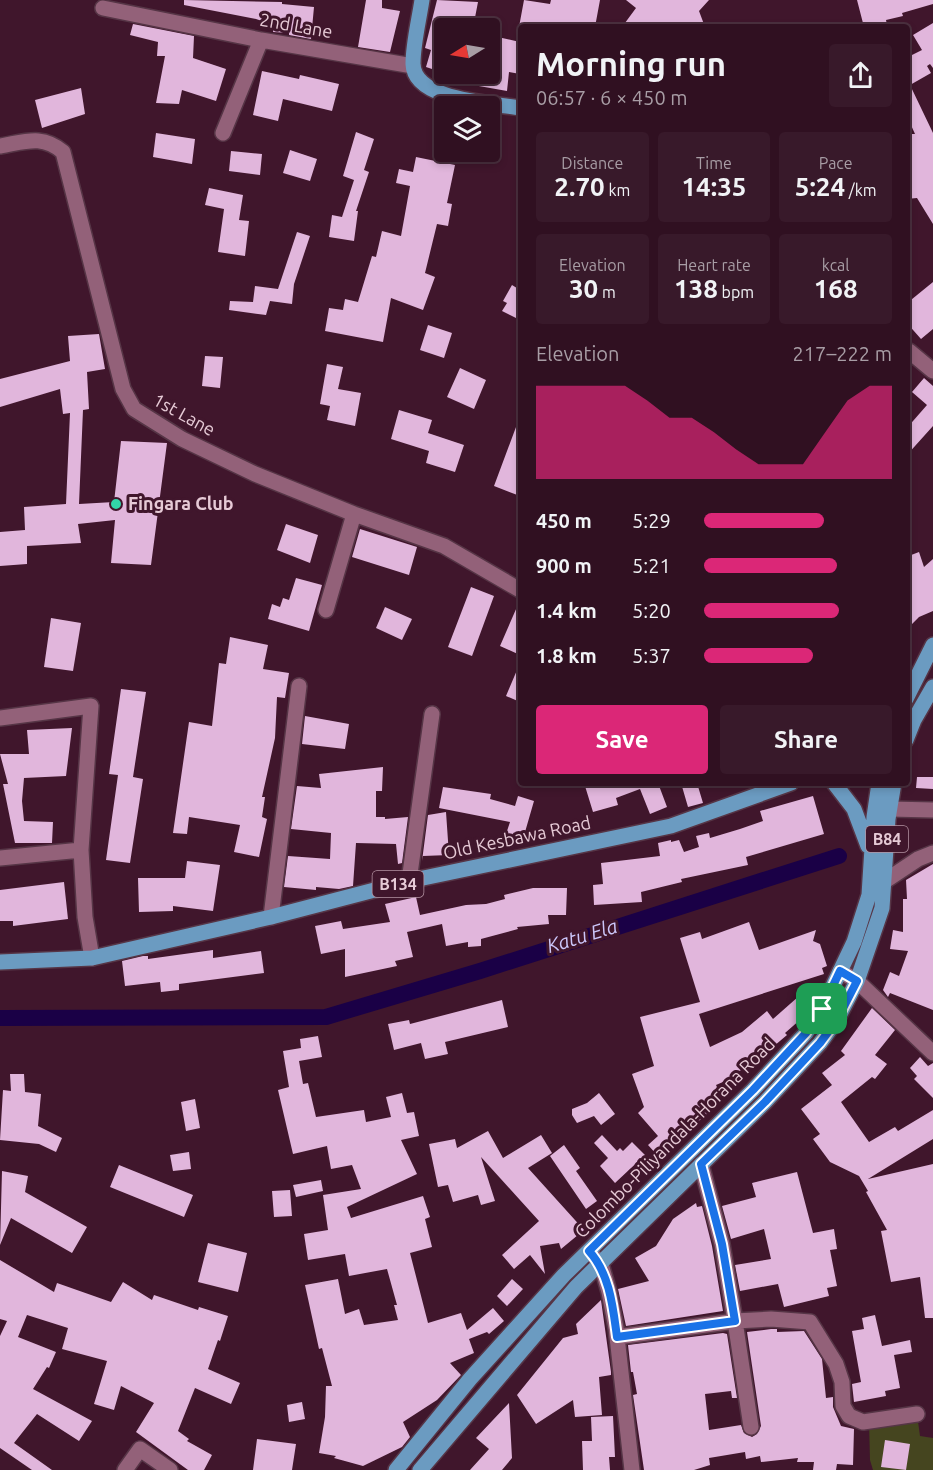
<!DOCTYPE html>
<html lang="en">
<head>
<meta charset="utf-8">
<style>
  body { margin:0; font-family:Ubuntu,sans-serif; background:#38192a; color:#f1f3f6; height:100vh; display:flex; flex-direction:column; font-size:22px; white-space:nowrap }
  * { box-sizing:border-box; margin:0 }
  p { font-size:20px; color:#a89da5 }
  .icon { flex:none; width:33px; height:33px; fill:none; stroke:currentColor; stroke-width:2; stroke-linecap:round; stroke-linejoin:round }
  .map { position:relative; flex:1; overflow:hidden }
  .sheet { position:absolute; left:518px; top:24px; width:392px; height:762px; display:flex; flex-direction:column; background:#301021; border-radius:6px; box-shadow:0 3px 9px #0003,0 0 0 2px #4b303f }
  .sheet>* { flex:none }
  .needle { width:39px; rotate:259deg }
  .buttons { position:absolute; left:434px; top:18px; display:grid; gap:12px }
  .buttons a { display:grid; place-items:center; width:66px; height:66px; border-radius:6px; background:#301021; box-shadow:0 3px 9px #0003,0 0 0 2px #4b303f; font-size:30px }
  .pin { position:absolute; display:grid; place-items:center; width:51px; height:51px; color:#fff; margin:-26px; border-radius:12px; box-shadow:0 3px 9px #0006 }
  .round { display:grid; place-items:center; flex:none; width:63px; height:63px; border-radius:6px; background:#38192a }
  .overview { display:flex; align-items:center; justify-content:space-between; height:102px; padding:0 18px }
  h1 { font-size:33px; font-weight:600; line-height:45px }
  .stats { display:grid; grid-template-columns:repeat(3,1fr); gap:9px; height:102px; padding:6px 18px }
  .stats div { display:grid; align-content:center; border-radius:6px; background:#38192a; text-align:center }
  .stats b { font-size:26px; font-weight:600 }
  .stats small { font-size:16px; font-weight:400 }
  .stats p { font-size:16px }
  .chart { height:168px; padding:12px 18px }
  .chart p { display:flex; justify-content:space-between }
  .chart svg { width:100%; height:108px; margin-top:6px; fill:#db2777; opacity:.7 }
  .cta { display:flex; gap:12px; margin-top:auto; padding:12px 18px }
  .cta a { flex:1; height:69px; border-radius:6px; background:#db2777; color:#fff; font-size:24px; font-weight:600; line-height:69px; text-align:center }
  .cta a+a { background:#38192a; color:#f1f3f6 }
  ul { padding:0 18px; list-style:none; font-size:20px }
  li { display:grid; grid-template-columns:96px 72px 1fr; align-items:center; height:45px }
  li i { height:15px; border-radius:8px; background:#db2777 }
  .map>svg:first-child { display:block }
  .green { fill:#45451f }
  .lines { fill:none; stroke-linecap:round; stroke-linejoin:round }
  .canal { stroke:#1a0046; stroke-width:16 }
  .building { fill:#e1b6dc }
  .street-casing { stroke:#563546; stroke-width:18 }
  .primary-casing { stroke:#563546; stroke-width:18 }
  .street { stroke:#936179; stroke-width:15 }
  .primary { stroke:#6b9bc1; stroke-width:15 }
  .route-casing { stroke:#fff; stroke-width:12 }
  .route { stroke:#1a73e8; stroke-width:8 }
  .poi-dot { fill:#32d4a9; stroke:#40162c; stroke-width:2 }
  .labels { text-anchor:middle; stroke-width:6; stroke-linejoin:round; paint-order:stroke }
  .shield { fill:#40162c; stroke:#b494a3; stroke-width:1.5 }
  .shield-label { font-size:16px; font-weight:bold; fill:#e6cad6 }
  .street-label { font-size:18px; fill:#e6cad6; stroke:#40162c }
  .poi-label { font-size:18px; font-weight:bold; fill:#e6cad6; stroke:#40162c; text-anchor:start }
  .water-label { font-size:20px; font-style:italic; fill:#ccc7fa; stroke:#40162c }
</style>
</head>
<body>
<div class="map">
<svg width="933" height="1470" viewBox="0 0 933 1470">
  <rect width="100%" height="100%" fill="#40162c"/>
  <path class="green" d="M917,1414L920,1436L933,1438V1470H873L870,1460L869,1421Z"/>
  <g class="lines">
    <path class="canal" d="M0,1018L326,1017L480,971L839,856"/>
  </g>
  <path class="building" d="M184,0L282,2V4L314,7L311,39L289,35V33L273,32L274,25L256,19L184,5Z
    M366,0H382V8L400,11L390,52L358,47Z
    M437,0L478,2L473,28H444L441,56L444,57V73L426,67L431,50L425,48Z
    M524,0L550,4L551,0H600L595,27H519Z
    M626,0H709L699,11L705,27H622L636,8Z
    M857,0H933V4L902,13L903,16L886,20L887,25L864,27Z
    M933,23V68L930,64L927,66L931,73L910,85L933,133V224L917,198L906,199V134H915L906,114V58L922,50L913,35Z
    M133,24L194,36L193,58L226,69L216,101L182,90L179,104L156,103L165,56H157L158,42L130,35Z
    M489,35L520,42V74L509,72L507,91L445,80V74H489Z
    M262,71L299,79L300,75L339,84L332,111L283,99L278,121L253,115Z
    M81,88L85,114L42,128L35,100Z
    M356,132L374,139L364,170L369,172L356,211H358L354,241L329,237L332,215L342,217L354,180L343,176Z
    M156,133L195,139L192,164L153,157Z
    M290,150L317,159L310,181L283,173Z
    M231,151L262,154L260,175L229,171Z
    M416,157L455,165L447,203L452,204L448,226L437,224L425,273L435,277L423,310L391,298L383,342L325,331L329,308L343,310L345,299L358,302L372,256L376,257L382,231L401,236L410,186L396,183L399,169L413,172Z
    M209,188L243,195L239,220L249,221L245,256L218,252L224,209L205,205Z
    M297,232L310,236L294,284L292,304L270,301L266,315L229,310L230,301L253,302L255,286L278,289Z
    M933,282V329L921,339L906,322V304Z
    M512,285L520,290V320L502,311L507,303L503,301Z
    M428,325L452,333L444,358L420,350Z
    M99,334L105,369L87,372L89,409L83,410L79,504L114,502L121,441L167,443L151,565L111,563L115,520L78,524L81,543L27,546V564L0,566V532L25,530L24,507L66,504L70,413L63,414L60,389L0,407V379L70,361L68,336Z
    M205,356L223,357L220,388L202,386Z
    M327,364L343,367L338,389L361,393L355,426L327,420L330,406L320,404Z
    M460,368L486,380L474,409L447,397Z
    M924,378L933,386V426L906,456V429L927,405L912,392Z
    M399,410L432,420L428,433L464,445L455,472L426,463L429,451L391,439Z
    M519,419L520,420V496L494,486Z
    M286,524L318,535L310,563L277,550Z
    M360,529L417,547L409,575L352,557Z
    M919,552L924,567L933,559V611L919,617L906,630V557Z
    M296,578L322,585L309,631L268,619L272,604L280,607L283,598L289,600Z
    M471,587L494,596L472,656L448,647Z
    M520,600V655L500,646Z
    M385,607L412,619L402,640L376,628Z
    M51,618L81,623L73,671L44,667Z
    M230,637L268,645L263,669L289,673L285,698L277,697L275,738L262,797H265L262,817L267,819L259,857L234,852L240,825L189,817L187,834L173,833L189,722L212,726L219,663L226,664Z
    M520,663V702L506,696Z
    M121,689L146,692L133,777L143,779L130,863L106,860L118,775L109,774Z
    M305,716L349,724L345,749L302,744Z
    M72,728L66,776L24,778L22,801L24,821L53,822L52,843H15L3,784H8L0,754H29L27,730Z
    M383,767L382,791H376V817H385V819L408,817L402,863L398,864L396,844L356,843L353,886L339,889L316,887V890L284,887L288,856L330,859L331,833L291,829L297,786L321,788L319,774Z
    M917,777H933V789L916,788Z
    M594,783H658L667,807L650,814L640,789L616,798L618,805L593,812L585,786Z
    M681,783H697L703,803L688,807Z
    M443,787L491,794L490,799L515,806L518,796L534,801L523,839L506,834L510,822L439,808Z
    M813,796L824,834L746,857L748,865L681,879L682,882L641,892L642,902L594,905L593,885L603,884L601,863L660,856L658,843L671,840V842L679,840L684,852L699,847L696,836L709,833L710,838L740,829L763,821L760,811Z
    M446,812L449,855L423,856L422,861L428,815Z
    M187,861L220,865L213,911L173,906V911L139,912L138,878H185Z
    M933,864V1010L890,993L888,997L883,990L890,972L899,976L908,951L890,949L893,930L903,932V899H907L906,880Z
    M64,882L68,919L13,926V921H0V890Z
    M533,888H567L566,915H548L549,924L517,927L518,929L481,939V946L468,947V942L446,946L442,924L407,932L413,957L395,961L397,966L345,977V949L321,954L315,926L341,921L343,929L390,922L385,904L416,897L420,915L466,905L486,904L505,899L504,895Z
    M749,922L759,950L816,930L813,941L820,944L827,966L822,968L824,974L699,1014L710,1047L742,1032L767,1011L773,1019L807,989L814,998L798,1016L801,1019L785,1033L787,1035L774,1046L775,1048L757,1063L737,1072L739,1075L716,1085L723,1100L658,1156L648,1145L658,1136L638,1113L644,1107L632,1074L654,1066L640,1017L700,1002L680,938L700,932L702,939Z
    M213,950V958L261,951L264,973L179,984V990L161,992L160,982L125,986L122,961L143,956H148V959Z
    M502,1000L508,1027L445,1042L448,1054L425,1059L421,1043L394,1050L388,1024L409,1020L410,1024Z
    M872,1008L895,1030L875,1055L887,1064L875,1079L872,1077L841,1102L869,1142L895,1127L898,1131L933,1110V1139L868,1179L933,1164V1318H925L920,1277L891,1282L881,1231L887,1230L866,1192L868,1191L859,1176L830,1162L813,1139L820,1134L801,1109L832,1085L822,1073L845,1055L841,1051Z
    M318,1036L322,1057L299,1061L303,1084L308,1083L316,1117L364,1110L366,1122L391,1117L386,1097L402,1093L407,1113L414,1112L419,1136L401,1140L417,1174L347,1207L351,1218L423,1196L430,1217L425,1219L432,1247L410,1253L428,1323L461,1313L467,1330L493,1308L504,1321L489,1334L487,1332L469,1339L474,1353L450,1363L461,1375L437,1400L403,1422L410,1437L402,1447L363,1466L334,1458L336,1456L319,1453L325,1417L326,1386H332L322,1348L319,1349L305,1285L338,1279L345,1314L359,1309L364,1325L398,1320L394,1305H397L387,1269L349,1276L345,1254L308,1260L304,1234L328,1230L323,1195L361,1189L352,1165L331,1169L327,1146L293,1154L278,1090L289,1087L283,1051L301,1048L300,1039Z
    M920,1057L928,1066L933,1063V1098L914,1079L917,1076L910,1068Z
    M10,1074H24L25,1092L41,1094L38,1126L62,1138L56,1152L39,1144L0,1140L3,1090L11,1091Z
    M599,1093L615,1114L601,1125L594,1116L577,1123L572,1115V1109L587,1103Z
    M195,1099L200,1128L186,1131L181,1102Z
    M488,1131L503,1158L541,1135L552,1153L528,1168L584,1230L561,1249L559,1243L540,1246L545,1274L530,1255L514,1269L502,1255L539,1221L481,1157L495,1201L481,1205L478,1195L453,1202L448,1185L438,1187L429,1144L455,1139L457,1148Z
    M602,1135L617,1151L620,1148L623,1151L632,1142L645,1155L615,1183L600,1166L608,1158L594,1143Z
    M564,1145L580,1168L576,1171L597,1201L586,1209L550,1156Z
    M189,1152L191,1169L173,1171L170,1155Z
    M119,1165L193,1195L184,1217L110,1187Z
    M2,1171L28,1176L25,1192L87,1227L72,1253L11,1218L0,1245Z
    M797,1172L813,1233L834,1229L837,1249L830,1250L837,1286L827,1288L829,1296L784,1307L778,1284L740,1291L735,1265L771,1259L764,1229L731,1239L722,1206L756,1197L752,1183Z
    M321,1180L323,1191L296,1197L293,1185Z
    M290,1190L292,1216L274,1217L272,1191Z
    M696,1203L697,1207L702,1206L712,1246L723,1311L626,1326L618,1289L649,1281L635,1258L656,1246L673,1219Z
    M208,1243L247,1253L238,1292L198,1282Z
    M0,1260L54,1292L57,1283L111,1302L123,1282L152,1300L154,1295L198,1310L199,1307L228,1316L220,1341L218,1340L208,1369L240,1383L231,1404L195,1388L178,1431L189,1439L187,1441L212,1455L204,1470H188L136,1432L154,1403L121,1386L114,1410L94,1404L107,1361L62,1349L68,1328L27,1315L18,1337L56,1352L49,1368L47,1367L33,1389L92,1421L79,1441L37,1414L14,1443L52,1470H32L0,1448V1336L7,1321L0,1319Z
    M512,1279L523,1289L507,1306L497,1296Z
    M601,1300L611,1372V1375L599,1377L602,1415L575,1417L573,1400L536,1424L517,1395L563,1338L578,1334L576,1324Z
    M875,1315L882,1346L910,1340L912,1352L894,1355L900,1388L885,1391L886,1396L854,1402L852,1384L861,1382L852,1331L864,1329L862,1318Z
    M771,1329H777V1332L804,1331L822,1359L826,1398L833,1397V1407L841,1426L854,1429L853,1465L837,1464L836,1470H813L814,1462H797L798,1458L761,1462L760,1456L746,1459L745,1452L709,1458L710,1465L694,1470H644L633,1395L637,1394L633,1372H631L628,1345L723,1333L727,1334L737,1398H732L731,1391L705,1394L709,1430L741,1425L744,1433L752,1437L757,1434L761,1426L747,1332Z
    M302,1402L305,1419L289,1422L287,1405Z
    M509,1403L512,1458L502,1470H470L489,1449L476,1438Z
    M613,1416L615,1457H609L610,1470H583L582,1441H592L591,1417Z
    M257,1439L296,1444L292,1470H253Z
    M885,1440L910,1444L906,1470L881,1467Z"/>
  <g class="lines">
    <defs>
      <path id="street" d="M103,8L261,40L413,66
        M223,133L261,40
        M0,146C25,142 42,134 63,152L123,389L134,409L182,439L255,474L354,514L444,546L520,590
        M909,351L933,371
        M326,610L354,514
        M0,718L91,706L81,850L85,917L92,958
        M890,809L933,810
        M0,858L81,850
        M409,881L432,714
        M885,881L918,859L933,853
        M271,917L299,686
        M840,971L857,981L933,1053
        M701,1164L722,1244L735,1321L771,1319L810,1322L836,1364L842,1382L843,1406L849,1416L863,1422L917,1414
        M589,1251L601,1264L609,1292L616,1328L632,1470
        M617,1337L735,1321L751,1427
        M125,1470L140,1449L170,1470"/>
      <path id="primary" d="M422,0C419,20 413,44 413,64C414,101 493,103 520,108
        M906,699L933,645
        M906,740L914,720L933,687
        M834,783L854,809L868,846
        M0,962L92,958L271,917L409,881L671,826L791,783
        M396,1470L470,1379L564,1275L753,1090L806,1033L822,1009L854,942L869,895L874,817L879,783
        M420,1470L576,1287L765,1102L820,1043L837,1020L857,981L882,908L888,819L894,783"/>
    </defs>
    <use href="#street" class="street-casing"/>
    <use href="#primary" class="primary-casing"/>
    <use href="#street" class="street"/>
    <use href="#primary" class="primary"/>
  </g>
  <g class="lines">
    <defs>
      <path id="route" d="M840,971L857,981L837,1020L820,1043L765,1102L701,1164L722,1244L735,1321L617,1337C613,1308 610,1274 589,1251L753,1090L806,1033L822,1009Z"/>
    </defs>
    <use href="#route" class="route-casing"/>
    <use href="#route" class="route"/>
  </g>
  <circle class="poi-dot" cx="116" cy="504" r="6"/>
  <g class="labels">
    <g class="shield">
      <rect x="866" y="826" width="42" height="26" rx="4.5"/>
      <rect x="372.5" y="871" width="51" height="26" rx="4.5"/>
    </g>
    <g class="shield-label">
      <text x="887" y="845">B84</text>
      <text x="398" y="890">B134</text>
    </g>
    <g class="street-label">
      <text transform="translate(296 26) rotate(10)" y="6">2nd Lane</text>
      <text transform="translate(184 415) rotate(29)" y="6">1st Lane</text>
      <text transform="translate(517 838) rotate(-12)" y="6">Old Kesbawa Road</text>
      <text transform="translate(675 1138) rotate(-45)" y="6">Colombo-Piliyandala-Horana Road</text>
    </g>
    <g class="poi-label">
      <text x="128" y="510">Fingara Club</text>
    </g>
    <g class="water-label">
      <text transform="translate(582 936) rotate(-17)" y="7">Katu Ela</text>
    </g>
  </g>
</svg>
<div class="buttons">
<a><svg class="needle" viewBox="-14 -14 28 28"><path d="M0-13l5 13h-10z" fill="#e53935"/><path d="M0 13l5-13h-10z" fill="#a89da5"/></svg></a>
<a><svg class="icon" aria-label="layers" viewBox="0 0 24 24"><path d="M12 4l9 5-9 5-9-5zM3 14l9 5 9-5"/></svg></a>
</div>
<div class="pin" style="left:822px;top:1009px;background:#1e9e55"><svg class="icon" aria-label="arrive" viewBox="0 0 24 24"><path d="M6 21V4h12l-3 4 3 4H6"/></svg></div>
<section class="sheet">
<div class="overview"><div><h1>Morning run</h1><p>06:57 · 6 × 450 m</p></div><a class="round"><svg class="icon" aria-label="share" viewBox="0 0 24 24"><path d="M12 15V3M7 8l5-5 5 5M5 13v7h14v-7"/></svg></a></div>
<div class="stats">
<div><p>Distance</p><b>2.70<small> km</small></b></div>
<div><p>Time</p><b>14:35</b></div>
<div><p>Pace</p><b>5:24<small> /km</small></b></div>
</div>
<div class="stats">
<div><p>Elevation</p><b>30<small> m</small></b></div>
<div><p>Heart rate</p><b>138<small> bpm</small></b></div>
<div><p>kcal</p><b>168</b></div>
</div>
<div class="chart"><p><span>Elevation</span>217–222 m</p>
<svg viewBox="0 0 160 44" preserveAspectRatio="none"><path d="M0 44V6L10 6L20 6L30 6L40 6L50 12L60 19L70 19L80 25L90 32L100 38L110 38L120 38L130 25L140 12L150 6L160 6V44z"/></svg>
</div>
<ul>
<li><b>450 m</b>5:29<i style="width:64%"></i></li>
<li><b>900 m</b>5:21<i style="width:71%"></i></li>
<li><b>1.4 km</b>5:20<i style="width:72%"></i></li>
<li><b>1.8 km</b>5:37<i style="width:58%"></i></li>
</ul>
<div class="cta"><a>Save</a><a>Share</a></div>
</section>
</div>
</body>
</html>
